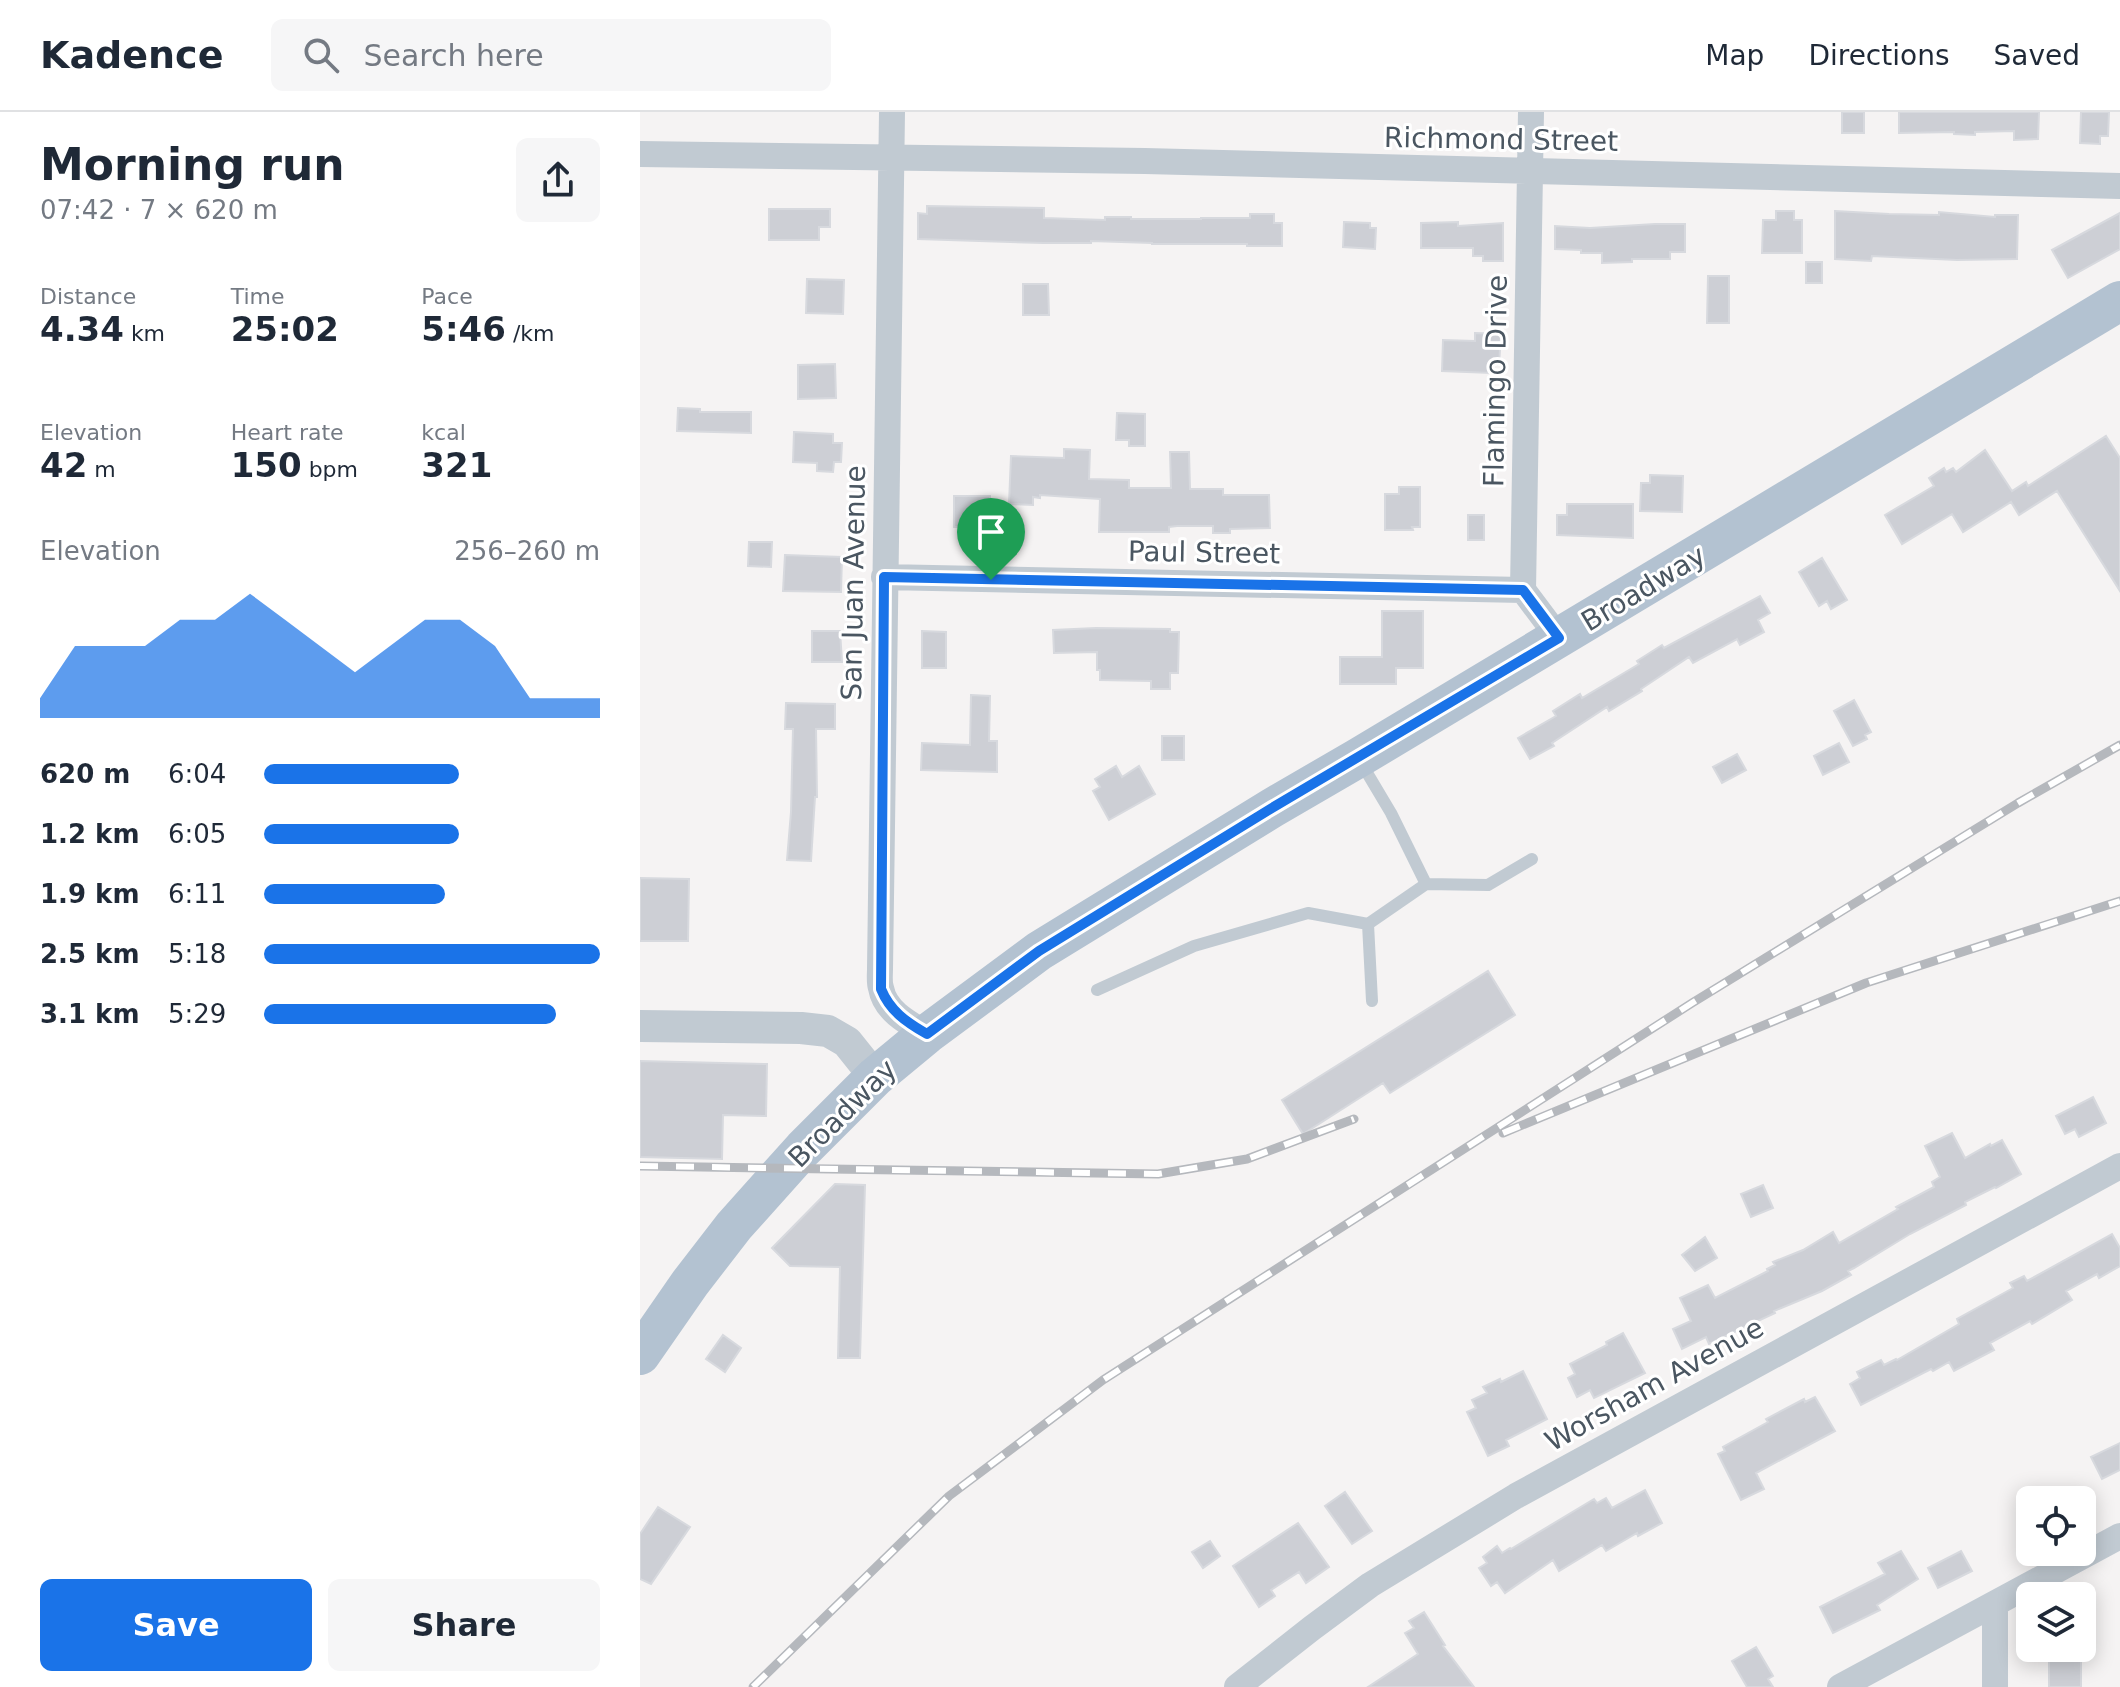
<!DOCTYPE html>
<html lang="en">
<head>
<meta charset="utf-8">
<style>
  body { margin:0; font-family:"DejaVu Sans",sans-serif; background:#f6f6f7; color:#1f2937; height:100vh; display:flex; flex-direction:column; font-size:30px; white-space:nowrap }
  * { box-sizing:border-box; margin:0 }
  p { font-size:26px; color:#747a83 }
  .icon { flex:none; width:44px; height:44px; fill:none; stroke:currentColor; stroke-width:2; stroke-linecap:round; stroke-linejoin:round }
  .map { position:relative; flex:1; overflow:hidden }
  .details { display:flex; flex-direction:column; background:#fff; width:640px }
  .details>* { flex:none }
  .tools { position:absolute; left:1376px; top:1374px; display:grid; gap:16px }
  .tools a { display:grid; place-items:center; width:80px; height:80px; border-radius:12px; background:#fff; box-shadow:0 4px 20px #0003; font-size:40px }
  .pin { position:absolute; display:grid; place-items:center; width:68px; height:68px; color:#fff; margin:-82px -34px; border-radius:50% 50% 50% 0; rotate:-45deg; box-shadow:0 0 8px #0007 }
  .pin .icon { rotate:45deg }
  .round { display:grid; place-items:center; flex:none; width:84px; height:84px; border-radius:12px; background:#f6f6f7 }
  .headline { display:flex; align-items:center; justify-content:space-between; height:136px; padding:0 40px }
  h1 { font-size:44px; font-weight:800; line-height:60px }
  .stats { display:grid; grid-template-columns:repeat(3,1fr); gap:12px; height:136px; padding:8px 40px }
  .stats div { display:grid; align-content:center }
  .stats b { font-size:34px; font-weight:800 }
  .stats small { font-size:22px; font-weight:400 }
  .stats p { font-size:22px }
  .chart { height:224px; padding:16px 40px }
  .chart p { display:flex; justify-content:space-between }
  .chart svg { width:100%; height:144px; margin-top:8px; fill:#1a73e8; opacity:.7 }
  .cta { display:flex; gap:16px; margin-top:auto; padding:16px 40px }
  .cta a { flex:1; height:92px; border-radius:12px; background:#1a73e8; color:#fff; font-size:32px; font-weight:800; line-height:92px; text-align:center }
  .cta a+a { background:#f6f6f7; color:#1f2937 }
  ul { padding:0 40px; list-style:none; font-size:26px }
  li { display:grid; grid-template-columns:128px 96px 1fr; align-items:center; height:60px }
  li i { height:20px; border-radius:10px; background:#1a73e8 }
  header { display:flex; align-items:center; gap:48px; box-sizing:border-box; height:112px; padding:0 40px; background:#fff; border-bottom:2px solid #e0e1e3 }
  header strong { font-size:38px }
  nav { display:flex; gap:44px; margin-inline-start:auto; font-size:28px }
  .search { width:560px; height:72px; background:#f6f6f7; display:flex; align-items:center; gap:20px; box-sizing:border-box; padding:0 28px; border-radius:12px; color:#747a83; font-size:30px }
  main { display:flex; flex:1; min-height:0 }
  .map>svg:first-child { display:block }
  .building { fill:#cdcfd5; stroke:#d7d9de; stroke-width:2 }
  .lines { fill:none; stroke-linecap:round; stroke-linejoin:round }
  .service { stroke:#c1cad2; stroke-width:12 }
  .minor { stroke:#c1cad2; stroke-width:26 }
  .tertiary { stroke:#c1cad2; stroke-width:32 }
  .primary { stroke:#b3c2d1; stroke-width:40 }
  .rail-casing { stroke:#b5b8bd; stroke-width:9 }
  .rail { stroke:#fff; stroke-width:6; stroke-dasharray:18; stroke-linecap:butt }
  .route-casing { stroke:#fff; stroke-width:16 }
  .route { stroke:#1a73e8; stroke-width:10 }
  .labels { text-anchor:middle; stroke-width:6; stroke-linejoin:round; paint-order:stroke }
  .street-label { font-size:28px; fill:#4a5661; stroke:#fff }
</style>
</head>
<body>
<header>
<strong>Kadence</strong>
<div class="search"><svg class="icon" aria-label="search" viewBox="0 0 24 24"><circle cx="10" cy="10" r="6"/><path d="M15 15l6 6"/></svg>Search here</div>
<nav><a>Map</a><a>Directions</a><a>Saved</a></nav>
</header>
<main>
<section class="details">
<div class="headline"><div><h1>Morning run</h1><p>07:42 · 7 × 620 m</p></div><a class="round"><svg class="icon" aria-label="share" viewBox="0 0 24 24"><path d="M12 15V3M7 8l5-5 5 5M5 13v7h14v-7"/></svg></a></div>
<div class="stats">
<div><p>Distance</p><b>4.34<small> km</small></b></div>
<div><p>Time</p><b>25:02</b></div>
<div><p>Pace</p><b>5:46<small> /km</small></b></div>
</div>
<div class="stats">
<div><p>Elevation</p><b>42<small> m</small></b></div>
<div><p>Heart rate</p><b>150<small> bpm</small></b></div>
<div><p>kcal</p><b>321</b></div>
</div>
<div class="chart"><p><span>Elevation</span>256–260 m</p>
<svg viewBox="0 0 160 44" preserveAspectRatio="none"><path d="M0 44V38L10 22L20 22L30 22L40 14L50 14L60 6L70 14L80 22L90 30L100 22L110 14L120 14L130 22L140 38L150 38L160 38V44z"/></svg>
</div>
<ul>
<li><b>620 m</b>6:04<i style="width:58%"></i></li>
<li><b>1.2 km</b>6:05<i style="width:58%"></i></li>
<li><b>1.9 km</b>6:11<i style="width:54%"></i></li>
<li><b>2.5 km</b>5:18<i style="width:100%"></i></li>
<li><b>3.1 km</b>5:29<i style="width:87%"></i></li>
</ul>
<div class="cta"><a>Save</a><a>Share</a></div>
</section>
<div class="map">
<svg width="1480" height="1575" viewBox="0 0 1480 1575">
  <rect width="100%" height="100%" fill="#f5f3f3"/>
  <path class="building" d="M1202,0H1224V21H1202Z
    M1259,0H1399L1398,27L1374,28V19L1335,20V23L1314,22V20L1259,21Z
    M1441,0H1469L1468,24H1460V32L1440,31Z
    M287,94L404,96V106L465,108V105H491V107H561V106H610V102H634V111H642V134H607V132H512V131L451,129V131H403L278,127V101L287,102Z
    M129,97H190V115H179V128H129Z
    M1136,99H1154V108H1162V141H1122L1123,108H1136Z
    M1195,99L1249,102L1299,103V100L1355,105V103H1378L1377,147L1317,148L1232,144L1231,149L1195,147Z
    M1480,101V137L1428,166L1412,138Z
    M704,110L730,111V116H736L735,137L703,135Z
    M818,110V114L863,111V149H843V144H833V136H781V111Z
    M1015,112H1045V140H1030V147H992V150L962,151V141H941V138L915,137V114L950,116Z
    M1166,150H1182V171H1166Z
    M1068,164H1089V211H1067Z
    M167,167L204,168L203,202L166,201Z
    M383,172H408L409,203H383Z
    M835,221L861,222L859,253H851V261L802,259L803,228L835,229Z
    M195,252L196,286L158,287V253Z
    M38,296L60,297V300H111V321L37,319Z
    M477,301L505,302V334H489V328H476Z
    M154,320L193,322V331H202L201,350H194L193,360L177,359V351L153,350Z
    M1466,324L1480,346V479L1417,379L1379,403L1371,390L1323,420L1312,402L1262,432L1245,403L1294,374L1289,366L1304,356L1306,360L1313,356L1316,360L1345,338L1372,379L1386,370L1388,374Z
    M424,337L450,338L449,367L489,368V376H531L530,340H549L550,377H583V383H629L630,416L590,417V421H573V414H537L529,415V420H459L460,387L400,383V386L393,385V393L369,392L371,344L424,346Z
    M1010,363L1043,364L1042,400L1000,399L1001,371H1010Z
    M759,375H780V415H772L773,418H745V382H759Z
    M314,384H350V415H314Z
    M927,392H993V426L917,423V403H927Z
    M828,403H844V428H828Z
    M109,430H132L131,455L108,454Z
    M145,443L202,445L201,480L143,479Z
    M1182,446L1207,488L1191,497L1187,489L1179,494L1159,460Z
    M1120,484L1130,501L1118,508L1124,520L1100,533L1097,527L1053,551L1049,545L1001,577L1002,579L969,599L967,595L912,631L914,634L890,647L878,626L916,604L913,599L940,582L942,586L999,552L997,549L1022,533L1024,536Z
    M742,499H783V556H756V572H700V545H742Z
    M456,516L530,517V520H539L538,561H530V577H511V569L460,568V558H457V540L414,541L413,518Z
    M172,519H200L202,550H172Z
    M282,519L306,520V556H282Z
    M331,583L350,584L349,629H357V660L281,658L282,631L330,633Z
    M1214,588L1231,620L1225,623L1227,627L1213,634L1194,599Z
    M146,591L195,592V617H176L177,685H175L171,749L147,748L151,700L153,617H145Z
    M522,624H544V648H522Z
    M1199,631L1209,650L1183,663L1174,644Z
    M1097,642L1106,658L1082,671L1073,655Z
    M476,654L482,665L499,654L515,682L469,708L453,679L460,675L455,667Z
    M0,766L49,767L48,829H0Z
    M848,859L875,903L750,981L743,971L663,1022L642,988Z
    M0,949L127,952L126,1004L83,1003L82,1047L0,1045Z
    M1453,985L1466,1011L1439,1025L1435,1017L1425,1022L1416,1004Z
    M1312,1021L1325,1046L1350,1032L1351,1034L1362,1028L1381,1062L1356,1076L1355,1075L1325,1090L1326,1093L1270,1122L1214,1156L1208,1159L1211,1163L1182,1179L1134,1199L1135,1201L1069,1232L1066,1225L1042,1237L1033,1217L1051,1209L1040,1186L1068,1173L1075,1186L1128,1159L1127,1157L1135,1153L1133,1150L1163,1138L1193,1120L1199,1131L1258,1097L1256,1095L1294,1075L1292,1070L1300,1065L1285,1034Z
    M195,1072L225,1073L220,1246H198L200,1155L150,1154L132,1136Z
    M1123,1073L1133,1096L1111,1105L1101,1082Z
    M1472,1122L1480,1136V1154L1459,1166L1457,1162L1426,1179L1432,1188L1392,1212L1390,1209L1350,1231L1354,1238L1314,1259L1309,1250L1293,1259L1291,1257L1221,1293L1210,1272L1220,1266L1217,1260L1241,1248L1244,1253L1256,1247L1257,1248L1319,1212L1317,1207L1373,1176L1370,1171L1384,1164L1387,1169Z
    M1065,1125L1077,1146L1055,1159L1042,1143Z
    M983,1221L1005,1261L954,1286L950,1278L937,1285L928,1266L935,1262L930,1252L967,1233L966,1230Z
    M83,1223L101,1236L85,1260L66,1247Z
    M883,1259L907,1307L866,1328L869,1334L848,1344L827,1300L836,1296L832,1288L847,1281L843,1275L860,1267L861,1270Z
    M1175,1285L1195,1319L1116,1361L1124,1377L1101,1388L1078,1342L1085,1339L1083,1335L1128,1310L1126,1307L1164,1287L1165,1290Z
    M1480,1331V1358L1462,1367L1451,1345Z
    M1005,1378L1022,1411L998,1424L997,1421L966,1439L962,1433L919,1459L913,1448L865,1481L857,1470L851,1474L839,1456L847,1451L843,1445L857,1434L862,1441L870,1436L871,1437L954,1387L957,1391L966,1386L972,1396Z
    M705,1380L732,1419L712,1432L685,1394Z
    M18,1395L50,1415L11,1472L0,1467V1422Z
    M658,1411L689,1455L666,1471L659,1460L631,1478L635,1484L619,1495L593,1454Z
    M570,1429L580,1444L563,1456L552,1440Z
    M1261,1439L1278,1467L1237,1493L1240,1498L1193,1521L1180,1495L1245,1462L1238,1451Z
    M1321,1439L1332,1459L1298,1476L1288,1456Z
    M784,1500L805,1533L803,1534L834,1575H728L778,1542L765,1521L774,1516L769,1509Z
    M1116,1535L1133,1564L1128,1567L1133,1575H1107L1092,1549Z
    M1409,1536H1441V1575H1409Z"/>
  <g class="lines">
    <path class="service" d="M720,649L751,701L786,772L728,812L732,889
      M786,772L848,773L892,747
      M457,878L554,834L668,801L728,812"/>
    <path class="minor" d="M252,0L240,857C240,863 239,870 241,876C245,899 268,911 287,922
      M891,0L883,478L919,526
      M0,42L505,49L1480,74
      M244,465L883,478
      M597,1575L672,1516L730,1473L876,1384L1480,1054
      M1200,1575L1480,1424
      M1355,1575V1492"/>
    <path class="tertiary" d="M0,914L161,916L188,919L207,930L235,965"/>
    <path class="primary" d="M0,1243L50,1171L94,1114L163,1037L235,965L287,922L399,839L632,696L718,646L1480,189"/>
    <defs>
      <path id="rail" d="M863,1021L1226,871L1480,789
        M0,1054L518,1062L607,1047L714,1007
        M113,1575L309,1384L463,1268L1052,891L1378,691L1480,633"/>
    </defs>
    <use href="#rail" class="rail-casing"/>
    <use href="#rail" class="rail"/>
  </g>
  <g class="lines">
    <defs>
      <path id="route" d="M244,465L883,478L919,526L632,696L399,839L287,922C266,910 250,899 241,877Z"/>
    </defs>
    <use href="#route" class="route-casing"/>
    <use href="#route" class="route"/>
  </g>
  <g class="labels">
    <g class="street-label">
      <text transform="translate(861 27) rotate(1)" y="10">Richmond Street</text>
      <text transform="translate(855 269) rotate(-89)" y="10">Flamingo Drive</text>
      <text transform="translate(564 440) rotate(1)" y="10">Paul Street</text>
      <text transform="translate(213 471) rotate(-89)" y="10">San Juan Avenue</text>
      <text transform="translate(1003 476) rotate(-31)" y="10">Broadway</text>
      <text transform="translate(202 1001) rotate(-45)" y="10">Broadway</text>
      <text transform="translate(1014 1272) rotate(-29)" y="10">Worsham Avenue</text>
    </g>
  </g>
</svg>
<div class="tools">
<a><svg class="icon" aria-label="locate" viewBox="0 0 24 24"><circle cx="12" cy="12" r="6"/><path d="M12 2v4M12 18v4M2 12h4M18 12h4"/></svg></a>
<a><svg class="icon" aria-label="layers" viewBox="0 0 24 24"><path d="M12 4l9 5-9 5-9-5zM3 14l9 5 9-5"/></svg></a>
</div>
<div class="pin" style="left:351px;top:468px;background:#1e9e55"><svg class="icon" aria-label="arrive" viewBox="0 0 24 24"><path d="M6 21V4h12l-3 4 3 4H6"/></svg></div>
</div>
</main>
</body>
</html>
